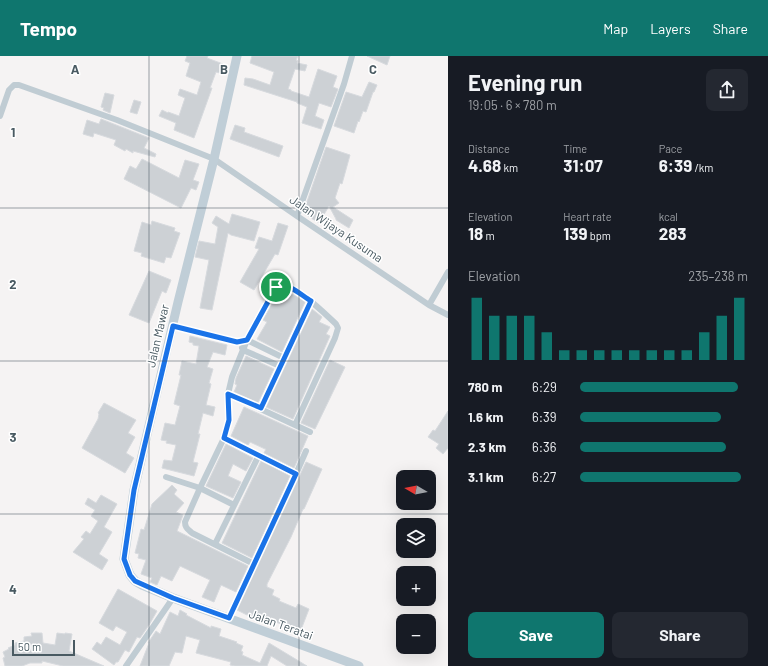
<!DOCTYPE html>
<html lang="en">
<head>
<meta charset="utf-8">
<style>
  body { margin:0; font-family:Barlow,sans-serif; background:#242831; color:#f1f3f6; height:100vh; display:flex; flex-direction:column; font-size:15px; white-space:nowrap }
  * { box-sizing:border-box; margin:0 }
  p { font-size:13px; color:#9ea1a6 }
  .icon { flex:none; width:22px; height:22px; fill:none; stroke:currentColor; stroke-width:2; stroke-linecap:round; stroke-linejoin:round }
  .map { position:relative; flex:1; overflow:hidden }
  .sheet { display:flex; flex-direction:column; background:#171b24; width:320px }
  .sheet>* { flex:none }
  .needle { width:26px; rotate:280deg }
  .tools { position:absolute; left:396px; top:414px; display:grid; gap:8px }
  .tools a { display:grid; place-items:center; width:40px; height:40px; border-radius:8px; background:#171b24; box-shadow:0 4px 16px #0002; font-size:20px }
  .scale { position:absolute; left:12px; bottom:10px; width:63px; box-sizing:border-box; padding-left:4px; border:2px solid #495a62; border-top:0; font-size:11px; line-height:14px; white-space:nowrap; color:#495a62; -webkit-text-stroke:3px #fff; paint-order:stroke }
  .pin { position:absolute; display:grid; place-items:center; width:34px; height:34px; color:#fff; margin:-17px; border:2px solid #fff; border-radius:50%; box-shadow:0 1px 4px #0007 }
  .round { display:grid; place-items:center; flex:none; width:42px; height:42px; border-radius:8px; background:#242831 }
  .overview { display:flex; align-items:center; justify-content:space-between; height:68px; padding:0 20px }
  h1 { font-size:22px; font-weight:700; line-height:30px }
  .figures { display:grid; grid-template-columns:repeat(3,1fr); gap:6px; height:68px; padding:4px 20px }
  .figures div { display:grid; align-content:center }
  .figures b { font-size:17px; font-weight:700 }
  .figures small { font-size:11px; font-weight:400 }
  .figures p { font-size:11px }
  .chart { height:112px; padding:8px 20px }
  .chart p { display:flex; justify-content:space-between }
  .chart svg { width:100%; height:72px; margin-top:4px; stroke:#0f766e; stroke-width:6 }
  .action { display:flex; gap:8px; margin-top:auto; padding:8px 20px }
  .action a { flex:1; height:46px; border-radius:8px; background:#0f766e; color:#fff; font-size:16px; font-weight:700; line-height:46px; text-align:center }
  .action a+a { background:#242831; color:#f1f3f6 }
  ul { padding:0 20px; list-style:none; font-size:13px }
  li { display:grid; grid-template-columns:64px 48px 1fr; align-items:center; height:30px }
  li i { height:10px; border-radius:5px; background:#0f766e }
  header { display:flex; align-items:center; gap:24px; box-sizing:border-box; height:56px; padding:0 20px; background:#0f766e; color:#fff }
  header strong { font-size:19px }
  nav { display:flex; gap:22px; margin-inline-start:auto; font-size:14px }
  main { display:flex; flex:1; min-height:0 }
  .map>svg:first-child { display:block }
  .building { fill:#cdd1d5; stroke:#d7dade }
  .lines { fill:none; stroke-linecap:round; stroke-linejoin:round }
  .street { stroke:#c0ccd3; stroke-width:6 }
  .secondary { stroke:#c0ced7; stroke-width:9 }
  .route-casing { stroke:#fff; stroke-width:8 }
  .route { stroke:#1a73e8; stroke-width:5 }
  .grid { fill:none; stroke:#495a62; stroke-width:1; stroke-opacity:0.55 }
  .labels { text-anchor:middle; stroke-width:3; stroke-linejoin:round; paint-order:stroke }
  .street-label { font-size:12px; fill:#495a62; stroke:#fff }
  .grid-label { font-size:13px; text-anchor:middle; font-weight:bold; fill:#495a62; stroke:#fff; stroke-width:3; stroke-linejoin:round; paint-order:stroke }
</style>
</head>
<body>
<header>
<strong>Tempo</strong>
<nav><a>Map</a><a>Layers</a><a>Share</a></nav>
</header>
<main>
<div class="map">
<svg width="448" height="610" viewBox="0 0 448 610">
  <rect width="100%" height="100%" fill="#f5f3f3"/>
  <path class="building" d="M187,0H208L207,2L223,8L220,17L216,16L210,32H212L194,82L174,74L176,67L159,60L162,54L168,57V56L179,60L185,42L178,39L180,33L197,39L201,26L186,20L190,7L185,5Z
    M252,0H298L296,4L298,5L297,7L307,9L305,15L295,13L288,33L291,34V35L309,41L318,13L337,20L333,31L338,33L331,51L319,47L315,60L324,64L321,73L302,67L307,51L297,47V46L244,29L245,22L253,23L270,29L274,16L250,7Z
    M367,0H390L387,9Z
    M369,26L377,29L374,36H373L366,56L363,55L359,66L358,65L354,77L334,70L346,36L362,41Z
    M105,37L114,39L110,57L103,54L104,52L101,51Z
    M134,44L141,46L137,58L130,56Z
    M101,63L149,82L144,92L156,98L155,101L133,95V97L126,93L125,95L114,89L116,84L94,77L93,81L83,78L87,64L99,68Z
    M235,69L245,72L244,76L283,90L279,101L230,83Z
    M326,91L350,99L342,128L340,127L335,142L339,147L333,151L353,164L349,172L336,164V163L329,150L319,167L303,157Z
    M142,103L179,122L185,104L199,108L193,124L199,126L196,134L191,132L181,152L124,123L130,110L136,113Z
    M232,158L260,166L254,185L231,179L228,177L212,254L200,252L209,204L195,201L199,185L215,188L218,171L212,167L216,160L229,168Z
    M152,165L175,172L174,175L180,177L171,202L166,201L164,207L141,200L142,197L134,195L142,166L151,169Z
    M278,167L288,170L278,199L275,198L254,234L240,226L259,193L255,192L259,181L272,185Z
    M149,215L171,224L166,237L162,235L149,267L129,259Z
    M282,234L296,240L305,246L282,296L257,283L267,266L263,264L279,235Z
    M312,253L322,261L319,266L330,271L326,278L330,280L293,363L266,351Z
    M190,280L227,289L225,299L213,296L207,311L213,313L209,327L211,328L206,349L215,351L213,360L203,357L198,378H200L193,406L198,407L194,420L162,412L164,404L172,405L176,389L166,387L167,385L161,384L165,367L175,369L180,350L174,348L181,319H179L182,305L196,308L199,290L193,289V287L189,286Z
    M246,300L274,313L258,347L234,336L237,329L235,328L236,322Z
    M330,304L345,311L315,373L301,367Z
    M104,347L136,364L128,377L135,381L126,397L134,402L125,417L82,392L98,363L99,358L98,357Z
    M244,351L308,380L294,412L264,397L266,393H265L250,386L248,389L231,380Z
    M448,355V392L443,398L436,392L439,388L428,381L433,374L435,375Z
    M226,388L253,402L246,415L233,408L228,420L241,426L233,442L206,430Z
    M261,405L290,420L252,502L222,487Z
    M306,406L322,413L304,453H303L291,481L267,528V531L274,534L272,539L280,543L279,545L296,552L298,548L309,553L299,579L286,574L288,571L271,564L270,566L259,561L257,564L237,554Z
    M172,429L177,434L174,438L184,447L176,456L183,459L177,475L248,510L236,536L221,529L214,546L202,541L210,524L180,510L172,525L161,520L157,529L150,526L152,522L141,518L146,504L138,502L139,498L135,497L141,473L144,474L152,448Z
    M101,439L117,448L104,471L112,476L99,498L108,504L102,514L73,496L84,483L81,481L86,475L90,478L98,465L91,460L95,454L85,448L88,442L96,447Z
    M118,533L157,555L149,569L140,582L137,581L129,596L125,594L118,606H116L114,609L92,593L97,586L101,589L106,581L120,589L127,576L116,570L113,575L99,567Z
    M180,554L187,558L186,559L211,572V570L221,573L219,580L237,586L236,587L243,590L241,595L243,596L242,599L260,607L269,587L307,610H287L271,600L267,610H235L230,609L231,606L196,597L200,584L186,580L182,597L175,596L169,610H140L149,587H148L156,575L160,578L170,556L178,560Z
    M31,577H42L43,587L55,589L57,577L65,578V577L72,578L69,595L104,610H63L42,605V607H30L22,610H5L3,602L5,601L3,596L9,593L8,592L15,589V587L24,585V581L32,580Z"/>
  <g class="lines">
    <path class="street" d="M0,60L9,34L14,29H19L117,64L214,103L297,160L429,249L448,259
      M297,160L344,28L352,0
      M429,249L448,216
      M173,270L237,286L247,284L284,302
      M242,292L243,294L280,310
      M228,338L310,376
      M261,352L311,245
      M224,382L296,418
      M166,421L200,432L234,449
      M215,488L259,399
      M254,508L192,477C188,473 185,472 185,466L200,432L224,382L229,364L228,338L232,321L247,284L276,231C289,221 326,259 336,268L338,272L335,282L295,369
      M229,562L296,418L306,395
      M126,610L173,542"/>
    <path class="secondary" d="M237,0L214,103L178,246L134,434L124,503L130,519L135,525L142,529L173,542L359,610"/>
  </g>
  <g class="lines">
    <defs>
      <path id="route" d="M278,229C290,228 301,239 311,245L261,352L228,338L229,364L224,382L296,418L229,562L173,542L135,525L130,519L124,503L134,434L173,270L237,286L247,284L276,231Z"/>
    </defs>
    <use href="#route" class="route-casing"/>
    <use href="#route" class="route"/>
  </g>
  <path class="grid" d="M149,0V610M299,0V610M0,152H448M0,305H448M0,458H448"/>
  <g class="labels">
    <g class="street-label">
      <text transform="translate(336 173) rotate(34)" y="4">Jalan Wijaya Kusuma</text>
      <text transform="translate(158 280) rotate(-77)" y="4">Jalan Mawar</text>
      <text transform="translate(281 569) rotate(20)" y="4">Jalan Teratai</text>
    </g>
  </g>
  <g class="grid-label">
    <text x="75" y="18">A</text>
    <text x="224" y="18">B</text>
    <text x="373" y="18">C</text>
    <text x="13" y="81">1</text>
    <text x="13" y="233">2</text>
    <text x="13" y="386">3</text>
    <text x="13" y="538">4</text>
  </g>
</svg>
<div class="tools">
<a><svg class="needle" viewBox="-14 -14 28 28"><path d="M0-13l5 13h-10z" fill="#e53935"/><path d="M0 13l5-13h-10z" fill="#9ea1a6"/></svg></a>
<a><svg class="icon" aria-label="layers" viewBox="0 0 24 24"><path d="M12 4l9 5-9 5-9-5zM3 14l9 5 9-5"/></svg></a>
<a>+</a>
<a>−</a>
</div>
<div class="scale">50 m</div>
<div class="pin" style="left:276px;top:231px;background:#1e9e55"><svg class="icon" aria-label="arrive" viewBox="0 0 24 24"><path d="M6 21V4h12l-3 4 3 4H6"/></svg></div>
</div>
<section class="sheet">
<div class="overview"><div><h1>Evening run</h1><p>19:05 · 6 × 780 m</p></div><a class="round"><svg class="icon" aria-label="share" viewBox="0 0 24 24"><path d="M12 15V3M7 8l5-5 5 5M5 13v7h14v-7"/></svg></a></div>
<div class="figures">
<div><p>Distance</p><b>4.68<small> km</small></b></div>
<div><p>Time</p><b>31:07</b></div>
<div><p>Pace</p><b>6:39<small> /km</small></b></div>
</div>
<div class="figures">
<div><p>Elevation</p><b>18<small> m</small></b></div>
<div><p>Heart rate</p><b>139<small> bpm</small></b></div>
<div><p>kcal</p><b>283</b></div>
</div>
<div class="chart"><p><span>Elevation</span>235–238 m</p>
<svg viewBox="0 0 160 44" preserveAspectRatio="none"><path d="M5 44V6M15 44V17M25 44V17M35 44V17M45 44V27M55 44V38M65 44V38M75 44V38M85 44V38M95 44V38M105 44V38M115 44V38M125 44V38M135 44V27M145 44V17M155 44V6"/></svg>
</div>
<ul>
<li><b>780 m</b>6:29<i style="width:94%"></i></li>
<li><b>1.6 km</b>6:39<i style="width:84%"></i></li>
<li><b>2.3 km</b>6:36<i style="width:87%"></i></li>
<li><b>3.1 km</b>6:27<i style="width:96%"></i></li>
</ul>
<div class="action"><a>Save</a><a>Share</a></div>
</section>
</main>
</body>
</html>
